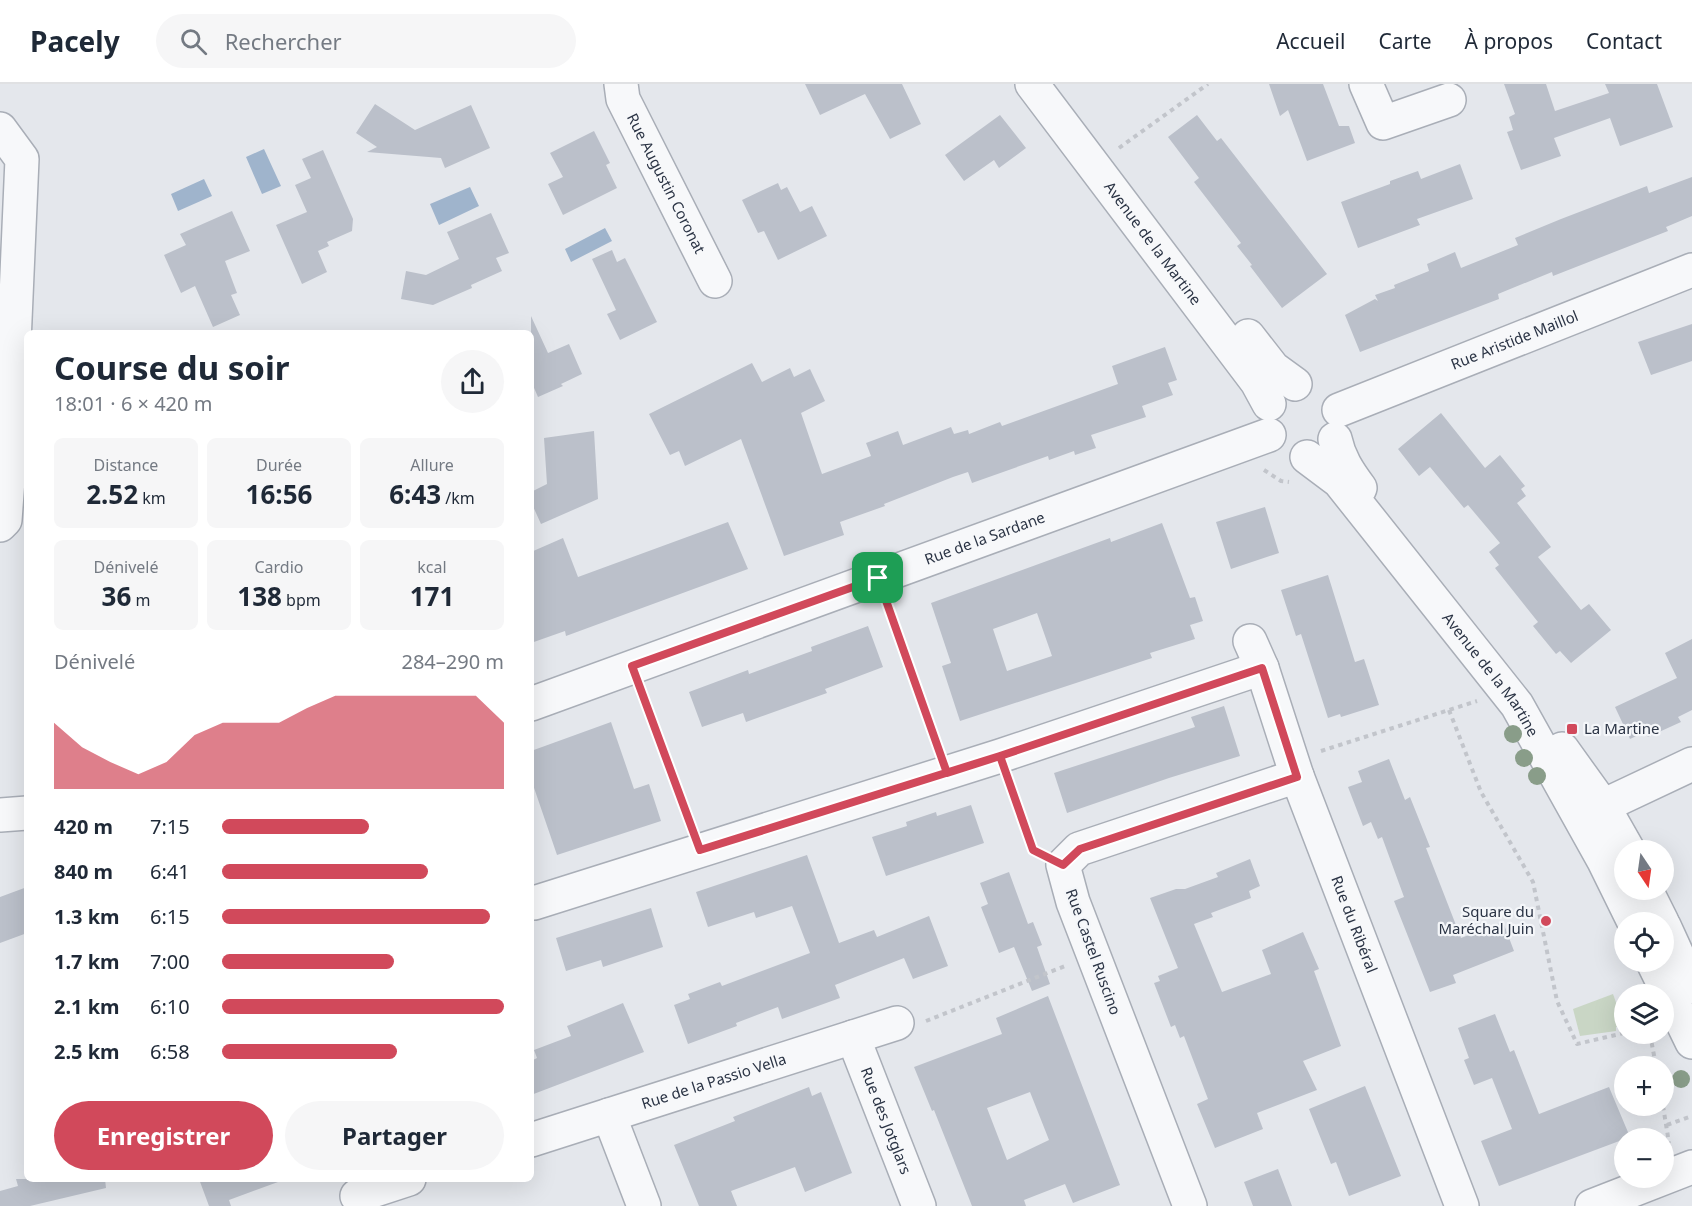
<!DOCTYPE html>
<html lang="fr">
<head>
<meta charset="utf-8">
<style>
  body { margin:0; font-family:"Noto Sans",sans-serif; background:#f6f6f7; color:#1f2937; height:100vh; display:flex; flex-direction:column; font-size:22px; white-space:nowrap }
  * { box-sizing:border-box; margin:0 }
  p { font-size:20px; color:#747a83 }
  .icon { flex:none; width:33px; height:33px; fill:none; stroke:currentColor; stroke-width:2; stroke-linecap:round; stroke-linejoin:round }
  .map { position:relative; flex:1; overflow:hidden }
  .details { position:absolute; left:24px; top:246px; width:510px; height:852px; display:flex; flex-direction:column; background:#fff; border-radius:9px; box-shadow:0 6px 24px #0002 }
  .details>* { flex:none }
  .needle { width:39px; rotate:167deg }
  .fabs { position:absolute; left:1614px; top:756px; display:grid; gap:12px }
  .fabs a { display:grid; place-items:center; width:60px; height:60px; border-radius:50%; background:#fff; box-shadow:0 6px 24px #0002; font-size:30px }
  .pin { position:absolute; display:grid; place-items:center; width:51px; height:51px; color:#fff; margin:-26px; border-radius:12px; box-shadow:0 3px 9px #0006 }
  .round { display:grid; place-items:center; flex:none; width:63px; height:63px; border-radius:32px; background:#f6f6f7 }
  .headline { display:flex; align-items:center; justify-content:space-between; height:102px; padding:0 30px }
  h1 { font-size:33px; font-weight:700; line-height:45px }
  .metrics { display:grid; grid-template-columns:repeat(3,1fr); gap:9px; height:102px; padding:6px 30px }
  .metrics div { display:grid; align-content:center; border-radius:9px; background:#f6f6f7; text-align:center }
  .metrics b { font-size:26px; font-weight:700 }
  .metrics small { font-size:16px; font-weight:400 }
  .metrics p { font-size:16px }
  .chart { height:168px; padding:12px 30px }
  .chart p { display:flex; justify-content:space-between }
  .chart svg { width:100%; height:108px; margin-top:6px; fill:#d1495b; opacity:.7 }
  .primary-button { display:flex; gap:12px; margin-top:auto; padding:12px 30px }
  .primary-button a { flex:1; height:69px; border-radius:36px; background:#d1495b; color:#fff; font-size:24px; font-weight:700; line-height:69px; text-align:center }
  .primary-button a+a { background:#f6f6f7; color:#1f2937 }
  ul { padding:0 30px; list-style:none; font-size:20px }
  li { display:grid; grid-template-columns:96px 72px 1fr; align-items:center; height:45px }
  li i { height:15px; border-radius:8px; background:#d1495b }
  header { display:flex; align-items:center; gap:36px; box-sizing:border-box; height:84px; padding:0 30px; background:#fff; border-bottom:2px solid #e0e1e3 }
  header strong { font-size:28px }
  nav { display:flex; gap:33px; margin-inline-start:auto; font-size:21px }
  .search { width:420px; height:54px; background:#f6f6f7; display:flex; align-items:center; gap:15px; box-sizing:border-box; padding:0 21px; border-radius:33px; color:#747a83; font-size:22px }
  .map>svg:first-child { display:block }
  .green { fill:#c9d6c5 }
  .water { fill:#9fb4cc }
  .building { fill:#bbc0ca; fill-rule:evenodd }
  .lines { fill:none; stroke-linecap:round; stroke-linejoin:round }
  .minor-casing { stroke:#a9aeb7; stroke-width:36 }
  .path { stroke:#c2c5cb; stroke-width:4; stroke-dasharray:4.5 4.5; stroke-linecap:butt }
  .minor { stroke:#f7f8fa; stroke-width:33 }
  .tree { fill:#899d89 }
  .route-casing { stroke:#fff; stroke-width:12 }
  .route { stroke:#d1495b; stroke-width:8 }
  .poi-dot { fill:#d1495b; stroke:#f4f6f9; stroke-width:2 }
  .labels { text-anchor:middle; stroke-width:4.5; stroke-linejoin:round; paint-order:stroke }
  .street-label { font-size:15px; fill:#2b3445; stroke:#f4f6f9 }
  .poi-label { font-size:15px; fill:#2b3445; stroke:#f4f6f9; text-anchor:start }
</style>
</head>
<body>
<header>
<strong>Pacely</strong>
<div class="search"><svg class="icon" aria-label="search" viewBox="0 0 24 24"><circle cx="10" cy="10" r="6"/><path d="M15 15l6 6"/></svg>Rechercher</div>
<nav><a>Accueil</a><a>Carte</a><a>À propos</a><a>Contact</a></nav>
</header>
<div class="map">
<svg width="1692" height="1122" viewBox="0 0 1692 1122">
  <rect width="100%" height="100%" fill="#e4e7ec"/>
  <path class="green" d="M1613,910L1624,941L1616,943V947L1580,952L1573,925Z"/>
  <path class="water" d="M264,65L281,102L262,110L246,73Z
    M204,95L212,112L178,127L171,110Z
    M470,103L479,122L439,141L430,120Z
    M605,144L612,157L571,178L565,165Z"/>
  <path class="building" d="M805,0H902L921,40L890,55L865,10L820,31Z
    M1269,0H1323L1339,42H1349L1355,59L1307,77L1288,26L1280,32Z
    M1504,0H1546L1555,27L1609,9L1605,0H1657L1673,43L1620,62L1610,34L1554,54L1561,72L1521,86L1507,48L1513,46L1509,33L1515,30Z
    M375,20L415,46L471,21L490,64L445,84L441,74L367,68L377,63L356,49Z
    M1000,31L1026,64L999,84L994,76L964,97L945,71Z
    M1197,31L1217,57L1221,54L1327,190L1282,224L1250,182L1252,181L1237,162L1241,159L1194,98L1199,94L1168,53Z
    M594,47L610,79L606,81L617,104L563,131L548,100L563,93L550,69Z
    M323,66L353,135L352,147L327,158L329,162L318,167L327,188L302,200L276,141L307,128L295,101L311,94L302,75Z
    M1460,80L1473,115L1417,135L1420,141L1358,164L1341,118L1390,100V97L1418,87L1421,95Z
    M1692,93V132L1666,143L1668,147L1553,192L1552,188L1498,210L1499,215L1360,268L1345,231L1375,215L1378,217L1375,211L1395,204L1394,201L1429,187L1427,180L1455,168L1461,184L1518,161L1515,154L1561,135L1647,102L1649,109Z
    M778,99L781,106L787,103L800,128L812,122L827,152L778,176L764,147L758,149L742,116Z
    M232,127L250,167L225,177L237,209L231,211L240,231L213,243L195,202L181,209L164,171L186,161L180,150Z
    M491,129L509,169L496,174L502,187L471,201L472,204L433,221L401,215L406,187L426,191L459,175L447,148Z
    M612,166L617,178L625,174L657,238L620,256L607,230L616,226L592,175Z
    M531,232L548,269L569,260L582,290L561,300L563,302L538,313L531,297Z
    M1692,240V277L1651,291L1638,258Z
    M1165,263L1177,296L1168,299L1173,311L1142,322L1146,333L1091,351L1096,364L1075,371L1074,367L1049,376L1048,372L972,399L968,388L953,393L884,420L885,422L840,438L844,451L784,472L741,355L685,382L679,367L670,371L649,330L752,279L762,298L790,284L794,293L810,285L825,317L801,329L822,390L871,372L866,359L898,347L903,361L951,343L954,350L968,346L969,350L1000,338L1002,342L1118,300L1112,282Z
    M1441,329L1485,384L1500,371L1525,402L1521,405L1526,412L1517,419L1551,463L1538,473L1581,526L1589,520L1611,546L1571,579L1560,567L1556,570L1533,542L1538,538L1495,484L1499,481L1489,468L1500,459L1468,421L1464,424L1430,383L1419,392L1398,365Z
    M594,347L598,415L541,440L531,418V408L547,400L544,354Z
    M1265,423L1279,469L1231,485L1216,438Z
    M728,438L748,485L566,552L565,547L531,559V468L563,454L578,493Z
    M1162,439L1190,514L1195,513L1203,537L1190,541L1195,555L1150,569L1152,574L960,637L942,582L951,579L931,519L1110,454L1111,458ZM1037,529L1052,572L1007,587L993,545Z
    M1328,491L1355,578L1364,575L1379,621L1341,633L1340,630L1328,634L1301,550L1296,552L1281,506Z
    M868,542L883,583L825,605L827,609L746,638L743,629L702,643L689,608L748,586L749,590L812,567L811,563Z
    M1692,555V626L1678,633L1681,638L1648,653L1645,648L1630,655L1615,623L1677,594L1665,569Z
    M1224,622L1240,672L1169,694L1067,729L1054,689L1195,643L1191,633Z
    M611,638L634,705L649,700L661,737L557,771L531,695V667Z
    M1389,675L1405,716L1410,713L1430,763L1426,764L1461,854L1503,838L1514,867L1453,891L1456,899L1430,908L1394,817L1404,813L1382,753L1378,755L1371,738L1363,742L1348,703L1362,698L1358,687Z
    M971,721L984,759L886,792L872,753L907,742L906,738L936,728L937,732Z
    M807,771L839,859L874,846L877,853L929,832L948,882L913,895L904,874L835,901L840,914L782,935L778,923L736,939L737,942L688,960L674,921L690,915L688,910L720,898L722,902L810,869L792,822L756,834L754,828L708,843L696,808Z
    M1250,775L1260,802L1249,807L1251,814L1211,829L1213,833L1194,840L1222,908L1271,890L1262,866L1303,848L1319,885L1314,887L1341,962L1303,977L1317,1006L1257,1029L1263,1045L1215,1064L1197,1020L1208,1015L1184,952L1180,954L1175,941L1171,943L1154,899L1160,897L1158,892L1178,884L1150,814L1176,805H1185L1218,793L1216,789Z
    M1009,788L1028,840L1033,838L1042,861L1037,863L1050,900L1032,907L1014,863L999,869L981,823L988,820L980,799Z
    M27,803V849L0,859V813Z
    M651,824L663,863L603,883L601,876L566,887L556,854Z
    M1048,912L1120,1101L1073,1119L1065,1100L1024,1116L1026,1122H972L934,1026L932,1027L914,983L1002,950L996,934ZM1030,1008L1049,1056L1007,1076L987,1024Z
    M623,919L644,968L531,1011V977L537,974L534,966L571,952L567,942Z
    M1495,930L1510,968L1514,966L1539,1030L1609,1003L1630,1053L1499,1102L1481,1057L1512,1045L1492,994L1474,1001L1464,976L1469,974L1458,944Z
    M1365,1002L1401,1092L1349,1112L1336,1078L1331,1080L1309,1025Z
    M809,1003L812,1012L821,1008L852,1089L805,1108L795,1083L731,1107L737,1122H699L674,1061L735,1037L733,1033Z
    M1278,1085L1292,1122H1253L1244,1098Z
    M16,1095H105L106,1104L30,1122H0V1107L18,1102Z
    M199,1095H278V1098L229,1116L231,1122H209Z"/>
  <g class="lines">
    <defs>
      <g id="minor">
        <path id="s1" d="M621,0L623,15L715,197"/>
        <path id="s2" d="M1032,0L1257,298L1269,320"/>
        <path d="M1366,0L1383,39L1449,16"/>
        <path d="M0,45L22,75L8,396L5,436L0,441"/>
        <path d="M1248,252L1273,284L1295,300"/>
        <path id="s3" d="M1339,326L1692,186"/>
        <path d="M1335,355C1339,374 1348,388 1360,404"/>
        <path id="s4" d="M1307,373L1339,397L1517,621L1604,777L1634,838"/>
        <path id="s5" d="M1250,557L1262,584L1297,692L1462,1122"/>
        <path id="s6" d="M531,620L1269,351"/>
        <path d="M1562,665L1603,722L1628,766"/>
        <path d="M1603,722L1692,680"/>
        <path d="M0,731L27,729"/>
        <path d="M1646,806L1662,838"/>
        <path d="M531,818L534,819L1000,672L1262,584"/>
        <path d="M1664,842L1692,903"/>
        <path d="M1653,878L1692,958"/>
        <path id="s7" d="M853,953L919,1122"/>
        <path d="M609,1031L644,1122"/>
        <path id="s8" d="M531,1056L897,939"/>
        <path d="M357,1112L409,1095"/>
        <path d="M1190,1122L1073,818L1063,781L1079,765L1297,692"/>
        <path d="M1592,1122L1692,1083"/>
      </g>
    </defs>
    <use href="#minor" class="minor-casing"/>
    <path class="path" d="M1119,64L1208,0
      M1264,386L1281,397L1289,398
      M888,523L936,660
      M643,612L689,737
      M1449,626L1481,708L1533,798L1557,917L1577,960L1624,949
      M1321,667L1477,617
      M1010,699L1033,766L1036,767
      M926,937L1065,882
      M1650,950L1656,982
      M1663,1022L1669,1059
      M1667,1041L1692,1032"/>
    <use href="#minor" class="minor"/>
  </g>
  <g class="tree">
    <circle cx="1513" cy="650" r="9"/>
    <circle cx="1524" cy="674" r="9"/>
    <circle cx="1537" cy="692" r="9"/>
    <circle cx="1681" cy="995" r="9"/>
  </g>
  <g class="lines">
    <defs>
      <path id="route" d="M878,494L947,689L1000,672L1033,766L1063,781L1080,765L1297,693L1262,584L1000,672L700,766L632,582L878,494"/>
    </defs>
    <use href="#route" class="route-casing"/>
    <use href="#route" class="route"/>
  </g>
  <g class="poi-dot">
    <rect x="1566" y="639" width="12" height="12" rx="3"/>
    <circle cx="1546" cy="837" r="6"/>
  </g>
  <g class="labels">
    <g class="street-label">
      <text dy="5" stroke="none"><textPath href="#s1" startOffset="110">Rue Augustin Coronat</textPath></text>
      <text dy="5" stroke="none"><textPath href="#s2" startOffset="200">Avenue de la Martine</textPath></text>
      <text dy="5" stroke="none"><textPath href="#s3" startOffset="189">Rue Aristide Maillol</textPath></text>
      <text dy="5" stroke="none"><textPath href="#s6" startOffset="483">Rue de la Sardane</textPath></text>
      <text dy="5" stroke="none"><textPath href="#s4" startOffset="286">Avenue de la Martine</textPath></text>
      <text dy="5" stroke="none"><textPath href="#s5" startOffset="302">Rue du Ribéral</textPath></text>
      <text transform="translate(1093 868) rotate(70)" y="5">Rue Castel Ruscino</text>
      <text dy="5" stroke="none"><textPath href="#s8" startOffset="192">Rue de la Passio Vella</textPath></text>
      <text dy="5" stroke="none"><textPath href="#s7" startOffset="90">Rue des Jotglars</textPath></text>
    </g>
    <g class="poi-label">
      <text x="1584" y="650">La Martine</text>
      <text x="1534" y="833" text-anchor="end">Square du<tspan x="1534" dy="17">Maréchal Juin</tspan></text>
    </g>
  </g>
</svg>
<div class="fabs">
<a><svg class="needle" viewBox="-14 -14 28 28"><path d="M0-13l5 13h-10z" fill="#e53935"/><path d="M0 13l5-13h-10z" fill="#747a83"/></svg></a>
<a><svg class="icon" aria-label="locate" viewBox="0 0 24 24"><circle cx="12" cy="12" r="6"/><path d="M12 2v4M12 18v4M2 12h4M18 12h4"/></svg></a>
<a><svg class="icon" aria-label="layers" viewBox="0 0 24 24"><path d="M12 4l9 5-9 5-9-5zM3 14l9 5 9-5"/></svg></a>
<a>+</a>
<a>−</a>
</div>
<div class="pin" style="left:878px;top:494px;background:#1e9e55"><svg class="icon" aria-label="arrive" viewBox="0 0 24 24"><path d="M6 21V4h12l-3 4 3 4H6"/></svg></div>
<section class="details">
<div class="headline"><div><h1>Course du soir</h1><p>18:01 · 6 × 420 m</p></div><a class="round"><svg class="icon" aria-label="share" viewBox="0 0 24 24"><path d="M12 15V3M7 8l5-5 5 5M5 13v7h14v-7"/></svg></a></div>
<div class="metrics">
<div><p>Distance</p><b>2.52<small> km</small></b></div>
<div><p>Durée</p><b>16:56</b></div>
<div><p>Allure</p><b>6:43<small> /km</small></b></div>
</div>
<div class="metrics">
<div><p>Dénivelé</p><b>36<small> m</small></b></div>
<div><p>Cardio</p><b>138<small> bpm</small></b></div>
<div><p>kcal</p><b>171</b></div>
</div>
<div class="chart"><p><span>Dénivelé</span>284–290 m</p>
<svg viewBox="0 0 160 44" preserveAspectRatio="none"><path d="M0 44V17L10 27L20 33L30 38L40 33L50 22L60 17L70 17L80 17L90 11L100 6L110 6L120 6L130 6L140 6L150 6L160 17V44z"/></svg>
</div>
<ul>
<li><b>420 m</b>7:15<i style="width:52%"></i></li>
<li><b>840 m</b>6:41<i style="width:73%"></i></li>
<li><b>1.3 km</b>6:15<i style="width:95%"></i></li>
<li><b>1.7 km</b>7:00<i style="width:61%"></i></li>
<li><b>2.1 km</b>6:10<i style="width:100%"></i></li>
<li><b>2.5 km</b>6:58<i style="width:62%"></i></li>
</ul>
<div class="primary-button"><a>Enregistrer</a><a>Partager</a></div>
</section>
</div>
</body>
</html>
